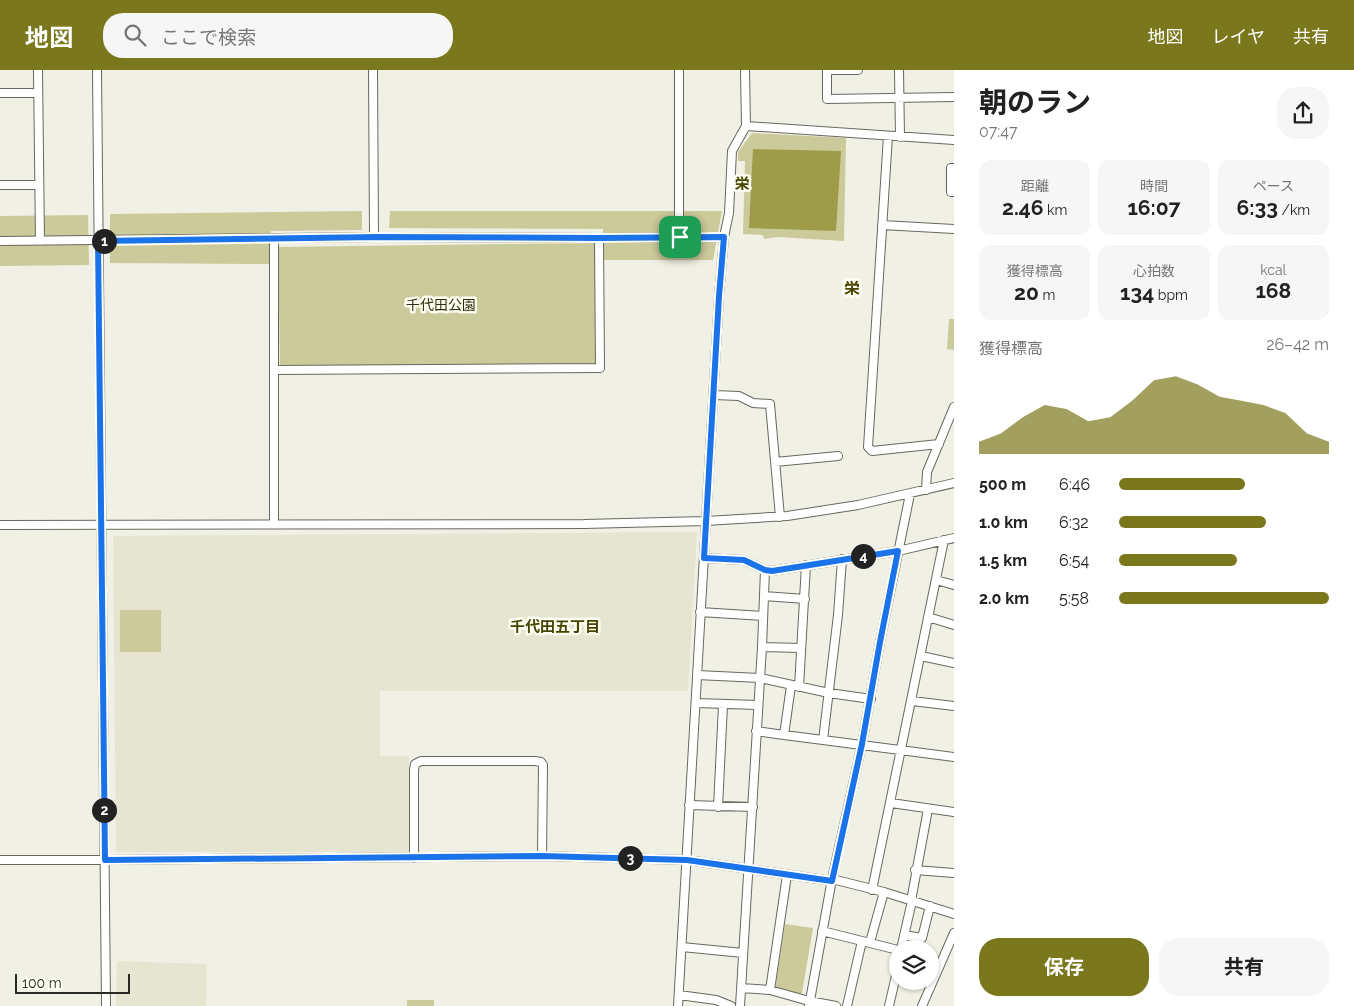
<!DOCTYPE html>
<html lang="ja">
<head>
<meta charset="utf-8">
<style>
  body { margin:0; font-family:Raleway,"Noto Sans JP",sans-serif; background:#f6f6f6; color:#222; height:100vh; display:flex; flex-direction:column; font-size:19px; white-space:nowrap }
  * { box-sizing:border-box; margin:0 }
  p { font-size:16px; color:#767676 }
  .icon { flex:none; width:28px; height:28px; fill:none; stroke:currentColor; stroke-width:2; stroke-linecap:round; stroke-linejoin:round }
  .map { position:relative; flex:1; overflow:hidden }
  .side { display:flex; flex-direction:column; background:#fff; width:400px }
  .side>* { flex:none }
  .fabs { position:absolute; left:889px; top:870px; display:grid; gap:10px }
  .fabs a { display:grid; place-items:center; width:50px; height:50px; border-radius:50%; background:#fff; box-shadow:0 1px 4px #0004; font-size:25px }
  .scale { position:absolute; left:15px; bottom:12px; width:115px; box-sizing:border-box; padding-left:5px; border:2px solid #282824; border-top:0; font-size:14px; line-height:18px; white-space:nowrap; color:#282824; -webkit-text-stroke:4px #fdfdf2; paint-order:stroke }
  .pin { position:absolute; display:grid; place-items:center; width:42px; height:42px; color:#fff; margin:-21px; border-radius:10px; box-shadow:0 2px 8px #0006 }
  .km { position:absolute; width:25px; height:25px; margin:-12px; border-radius:50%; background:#222; color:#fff; font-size:14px; line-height:25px; text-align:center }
  .round { display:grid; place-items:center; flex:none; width:52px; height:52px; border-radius:20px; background:#f6f6f6 }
  .overview { display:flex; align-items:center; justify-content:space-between; height:85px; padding:0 25px }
  h1 { font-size:28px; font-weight:700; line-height:38px }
  .stats { display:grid; grid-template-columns:repeat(3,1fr); gap:8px; height:85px; padding:5px 25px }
  .stats div { display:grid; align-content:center; border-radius:12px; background:#f6f6f6; text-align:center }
  .stats b { font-size:21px; font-weight:700 }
  .stats small { font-size:14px; font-weight:400 }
  .stats p { font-size:14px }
  .chart { height:140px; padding:10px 25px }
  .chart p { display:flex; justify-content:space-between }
  .chart svg { width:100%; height:90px; margin-top:5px; fill:#7b771c; opacity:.7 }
  .action { display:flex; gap:10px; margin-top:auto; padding:10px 25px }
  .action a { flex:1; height:58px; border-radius:20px; background:#7b771c; color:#fff; font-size:20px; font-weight:700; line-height:58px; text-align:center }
  .action a+a { background:#f6f6f6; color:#222 }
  ul { padding:0 25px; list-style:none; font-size:16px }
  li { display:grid; grid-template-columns:80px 60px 1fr; align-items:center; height:38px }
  li i { height:12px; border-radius:6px; background:#7b771c }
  header { display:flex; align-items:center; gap:30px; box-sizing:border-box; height:70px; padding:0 25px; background:#7b771c; color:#fff }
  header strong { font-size:24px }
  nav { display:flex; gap:28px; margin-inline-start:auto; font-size:18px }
  .search { width:350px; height:45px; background:#f6f6f6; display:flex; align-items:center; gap:12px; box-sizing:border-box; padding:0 18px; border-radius:20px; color:#767676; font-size:19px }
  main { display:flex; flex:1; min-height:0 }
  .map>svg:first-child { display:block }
  .built { fill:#e5e5d2 }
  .green { fill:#cbca9a }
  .water { fill:#9e9b49 }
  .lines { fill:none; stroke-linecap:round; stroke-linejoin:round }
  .minor-casing { stroke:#68685f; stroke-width:10 }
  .minor { stroke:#fff; stroke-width:8 }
  .route-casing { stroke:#fff; stroke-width:10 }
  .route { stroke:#1a73e8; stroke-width:6 }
  .labels { text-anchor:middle; stroke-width:5; stroke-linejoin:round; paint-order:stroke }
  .park-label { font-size:14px; fill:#312f0b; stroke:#fdfdf2 }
  .neighbourhood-label { font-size:15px; font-weight:bold; fill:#474401; stroke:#fdfdf2 }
  .quarter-label { font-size:16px; font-weight:bold; fill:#474401; stroke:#fdfdf2 }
</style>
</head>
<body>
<header>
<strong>地図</strong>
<div class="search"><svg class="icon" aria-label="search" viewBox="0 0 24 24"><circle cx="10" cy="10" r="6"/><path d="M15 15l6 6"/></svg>ここで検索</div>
<nav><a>地図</a><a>レイヤ</a><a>共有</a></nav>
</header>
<main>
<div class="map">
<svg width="954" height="936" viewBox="0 0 954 936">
  <rect width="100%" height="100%" fill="#f0f0e5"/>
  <path class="built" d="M697,462L688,621H380V686H409L410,782H116L113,466Z
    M117,891L207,894L206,936H116Z"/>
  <path class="green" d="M752,63L846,68L844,171L777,167L764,169L763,165L743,164L745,91H738V82Z
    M362,141V160L271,161V194L110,193V144Z
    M390,141H722L713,190H603V159L389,158Z
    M88,145L89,195L0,196V146Z
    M595,173L598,295L280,296L278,177Z
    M949,249H954V280L947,279Z
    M120,540H161V582H120Z
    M785,854L813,858L802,923L800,924L775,920Z
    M407,930H434V936H407Z"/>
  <path class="water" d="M753,79L841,81L836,161L749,158Z"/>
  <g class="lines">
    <defs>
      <path id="minor" d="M38,0L40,171
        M97,0L106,936
        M373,0L374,167
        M679,0V167
        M827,0V29L954,27
        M827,0H858
        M899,0L900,67
        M0,23H38
        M746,56L954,70
        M888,66L868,377L872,381L939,374
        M954,98H951V122H954
        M0,115H39
        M882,155L954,159
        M274,168V454
        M0,171L379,167L599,168L724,167
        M274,300L600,298L599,168
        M714,325L739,326L753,333L770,334L780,447
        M775,392L838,386
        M926,420L927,402L954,337
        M0,455L584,454L706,451L787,446L858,435L954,413
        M704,488L744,490L765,500L772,501L898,481L954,468
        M842,489L838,545L823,670L954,687
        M936,510L954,515
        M764,526L805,529
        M700,542L763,546
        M928,547L954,555
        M762,577L765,500
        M921,586L954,593
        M697,605L760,608L829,623L871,629
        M799,617L806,495
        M912,631L954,636
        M696,633L758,635
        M756,661L784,665L791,616
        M784,665L823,670
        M891,733L954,742
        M689,735L753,737
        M718,737L723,635
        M414,788V700L415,694L421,691H535L541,692L543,695L542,786
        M0,790H105L542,786L687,790L832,811
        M915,800L954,803
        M832,809L884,822L954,844
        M872,820L944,470
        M911,831L928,739
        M822,861L898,880
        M904,865L922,868L930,836
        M870,872L884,822
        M682,877L743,883
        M901,879L912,831
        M741,918L770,920L809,931L836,936
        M770,920L787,805
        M679,925L716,930L731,936
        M678,936L719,226L724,167L729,143L732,81L746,56L745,0
        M740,936L762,577L801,578
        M809,936L832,809L862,674L880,572L910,424
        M847,936L862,871
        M889,936L898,897
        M922,936L954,863"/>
    </defs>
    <use href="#minor" class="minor-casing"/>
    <use href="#minor" class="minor"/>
  </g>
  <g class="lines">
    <defs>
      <path id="route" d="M379,167L599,168L724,167L719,226L704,488L744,490L765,500L772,501L898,481L880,572L862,674L832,811L687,790L542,786L105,790L98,171Z"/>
    </defs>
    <use href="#route" class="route-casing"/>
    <use href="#route" class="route"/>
  </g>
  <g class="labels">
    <g class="park-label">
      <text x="441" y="240">千代田公園</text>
    </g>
    <g class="neighbourhood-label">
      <text x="742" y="119">栄</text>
      <text x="555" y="562">千代田五丁目</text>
    </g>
    <g class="quarter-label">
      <text x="852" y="224">栄</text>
    </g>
  </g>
</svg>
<div class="fabs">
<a><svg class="icon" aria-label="layers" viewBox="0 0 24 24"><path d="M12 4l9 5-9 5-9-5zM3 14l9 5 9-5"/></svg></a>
</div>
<div class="scale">100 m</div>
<div class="pin" style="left:680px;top:167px;background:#1e9e55"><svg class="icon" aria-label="arrive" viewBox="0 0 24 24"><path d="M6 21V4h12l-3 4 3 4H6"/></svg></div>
<b class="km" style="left:104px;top:171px">1</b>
<b class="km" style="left:104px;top:740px">2</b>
<b class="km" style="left:630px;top:788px">3</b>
<b class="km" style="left:863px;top:486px">4</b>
</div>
<section class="side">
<div class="overview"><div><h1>朝のラン</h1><p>07:47</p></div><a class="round"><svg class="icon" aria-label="share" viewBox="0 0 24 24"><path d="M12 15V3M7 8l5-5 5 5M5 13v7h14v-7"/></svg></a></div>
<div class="stats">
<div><p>距離</p><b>2.46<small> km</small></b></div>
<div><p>時間</p><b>16:07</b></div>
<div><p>ペース</p><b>6:33<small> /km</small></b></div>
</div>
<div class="stats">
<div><p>獲得標高</p><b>20<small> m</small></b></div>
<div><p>心拍数</p><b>134<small> bpm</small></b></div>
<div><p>kcal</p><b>168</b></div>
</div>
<div class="chart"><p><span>獲得標高</span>26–42 m</p>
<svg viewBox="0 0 160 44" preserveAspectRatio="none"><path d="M0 44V38L10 34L20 26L30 20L40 22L50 28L60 26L70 18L80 8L90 6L100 10L110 16L120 18L130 20L140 24L150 34L160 38V44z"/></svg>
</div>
<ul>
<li><b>500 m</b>6:46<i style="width:60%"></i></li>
<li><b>1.0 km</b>6:32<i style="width:70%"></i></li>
<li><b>1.5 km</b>6:54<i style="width:56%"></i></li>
<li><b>2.0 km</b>5:58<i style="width:100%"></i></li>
</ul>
<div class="action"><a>保存</a><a>共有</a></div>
</section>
</main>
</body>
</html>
